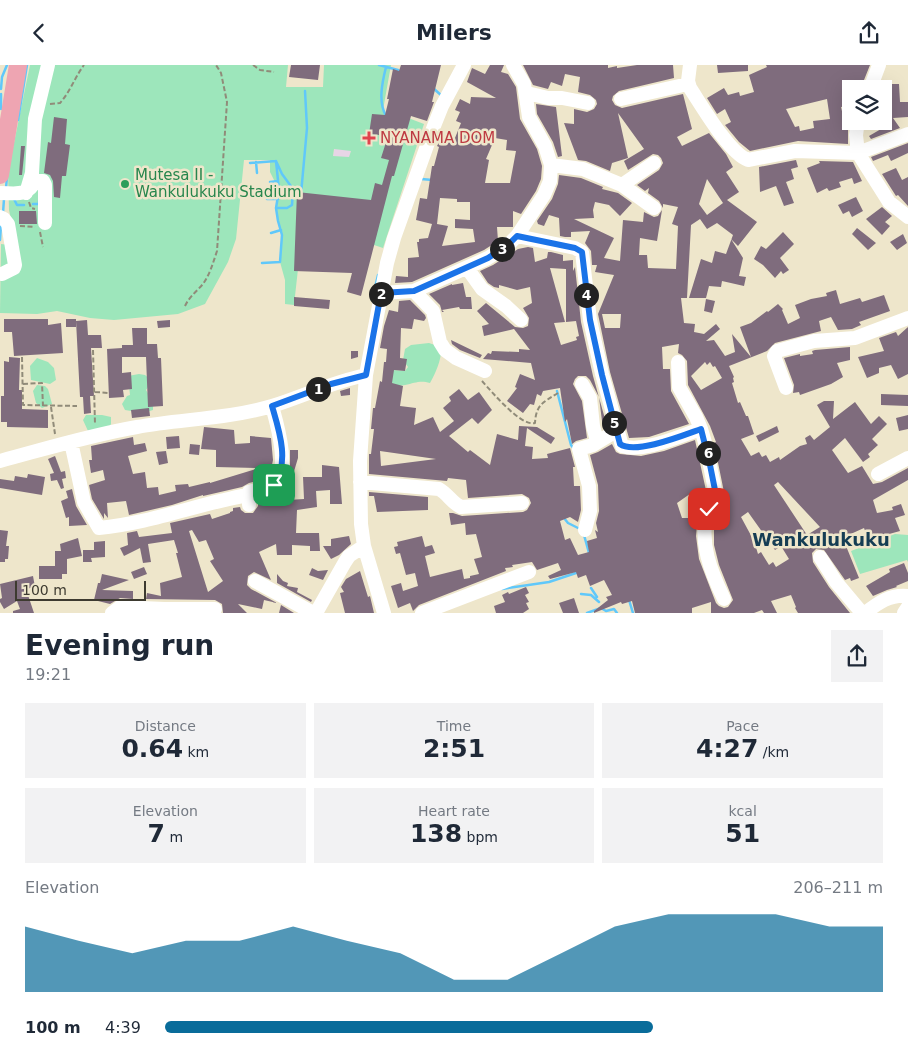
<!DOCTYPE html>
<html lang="en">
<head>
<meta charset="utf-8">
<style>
  body { margin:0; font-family:"DejaVu Sans",sans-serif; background:#f2f2f3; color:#1f2937; height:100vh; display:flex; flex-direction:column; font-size:19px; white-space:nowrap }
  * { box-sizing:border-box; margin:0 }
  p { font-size:16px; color:#747a83 }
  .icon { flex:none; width:28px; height:28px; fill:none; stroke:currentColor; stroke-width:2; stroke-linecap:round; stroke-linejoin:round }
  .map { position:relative; height:548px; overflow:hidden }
  .sheet { display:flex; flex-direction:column; background:#fff; flex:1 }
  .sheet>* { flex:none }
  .buttons { position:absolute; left:842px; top:15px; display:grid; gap:10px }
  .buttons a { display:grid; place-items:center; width:50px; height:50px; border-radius:0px; background:#fff; box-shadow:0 5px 20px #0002; font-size:25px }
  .scale { position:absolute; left:15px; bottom:12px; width:131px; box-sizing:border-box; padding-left:5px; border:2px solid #3d3a30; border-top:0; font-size:14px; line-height:18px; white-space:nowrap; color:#3d3a30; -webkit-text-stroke:4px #eee6cb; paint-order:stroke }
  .pin { position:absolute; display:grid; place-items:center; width:42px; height:42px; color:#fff; margin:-21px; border-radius:10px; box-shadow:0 2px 8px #0006 }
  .km { position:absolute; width:25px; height:25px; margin:-12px; border-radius:50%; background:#222; color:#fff; font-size:14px; line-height:25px; text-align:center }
  .round { display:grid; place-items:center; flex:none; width:52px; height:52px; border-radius:0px; background:#f2f2f3 }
  .overview { display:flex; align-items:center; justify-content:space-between; height:85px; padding:0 25px }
  h1 { font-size:28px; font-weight:800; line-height:38px }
  .metrics { display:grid; grid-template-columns:repeat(3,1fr); gap:8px; height:85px; padding:5px 25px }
  .metrics div { display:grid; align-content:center; border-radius:0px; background:#f2f2f3; text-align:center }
  .metrics b { font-size:25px; font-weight:800 }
  .metrics small { font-size:14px; font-weight:400 }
  .metrics p { font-size:14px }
  .chart { height:140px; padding:10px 25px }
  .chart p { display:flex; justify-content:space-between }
  .chart svg { width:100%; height:90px; margin-top:5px; fill:#096c9a; opacity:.7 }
  ul { padding:0 25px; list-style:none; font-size:16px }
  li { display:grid; grid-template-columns:80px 60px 1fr; align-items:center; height:38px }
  li i { height:12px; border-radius:6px; background:#096c9a }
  header { display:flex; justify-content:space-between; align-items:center; height:65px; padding:0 25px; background:#fff; font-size:22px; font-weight:800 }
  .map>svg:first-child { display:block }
  .industrial { fill:#e7d5e6 }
  .green { fill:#9de6bb; fill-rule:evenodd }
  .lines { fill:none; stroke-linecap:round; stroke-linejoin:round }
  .stream { stroke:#60c8fa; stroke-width:2.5 }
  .building { fill:#7f6c7d; fill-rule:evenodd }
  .path { stroke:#908b79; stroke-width:2; stroke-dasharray:5 2.5; stroke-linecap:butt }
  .minor { stroke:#fff; stroke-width:14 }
  .major { stroke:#eea5b2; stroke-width:18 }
  .route-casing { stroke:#fff; stroke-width:10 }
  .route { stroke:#1a73e8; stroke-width:6 }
  .health-dot { fill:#e0444e; stroke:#eee6cb; stroke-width:2 }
  .leisure-dot { fill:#2e9e5b; stroke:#eee6cb; stroke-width:2 }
  .labels { text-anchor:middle; stroke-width:5; stroke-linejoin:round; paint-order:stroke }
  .health-label { font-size:15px; fill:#be3a42; stroke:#eee6cb; text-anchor:start }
  .leisure-label { font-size:15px; fill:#27864d; stroke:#eee6cb; text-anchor:start }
  .quarter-label { font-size:18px; font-weight:bold; fill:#153d54; stroke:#eee6cb }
</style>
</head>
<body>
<header><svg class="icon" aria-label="back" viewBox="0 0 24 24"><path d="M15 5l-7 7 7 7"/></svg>Milers<svg class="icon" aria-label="share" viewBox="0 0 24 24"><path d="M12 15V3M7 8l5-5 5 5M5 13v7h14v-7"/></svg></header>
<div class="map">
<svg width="908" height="548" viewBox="0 0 908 548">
  <rect width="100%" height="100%" fill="#eee6cb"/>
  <path class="industrial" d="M337,70L351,86L349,93L333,91Z"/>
  <path class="green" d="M30,0H288L286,22H323L324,0H391L383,45L385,50L403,51L424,59L383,183L371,179L298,204L294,240L285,239V215L280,197L282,170L278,156L276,143L279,125L270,107V95H244L236,174L228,197L205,239L178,249L114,255L90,253L57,246L37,249L0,248L1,179L17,181L9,145L8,107ZM334,84L351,86L349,92L333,91Z
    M429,278L441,282C442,294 436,307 430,318C420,315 415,318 405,320C401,321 397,321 393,321L389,314L393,305L405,306L408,302L403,295L405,284L411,280Z
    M37,293L48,297L54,303L56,315L50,319L31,315L30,301Z
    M139,309L145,310L152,316L146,325L153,337V345L143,348L125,345L122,339L127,331L130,330L128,311Z
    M37,320L45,321L48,324L52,339L42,343L36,338L33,326Z
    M86,350H102L111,352V359L108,364L88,366L83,355Z
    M895,469L908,470V497L907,495L860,509L851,486Z"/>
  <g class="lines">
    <path class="stream" d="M379,0L398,5L400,7
      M386,2C382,18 378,37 386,51
      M433,23L442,31
      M1,24L2,12L7,0
      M1,29V44
      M18,55L27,0
      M256,97L257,108
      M250,98L276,96L282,109L293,124L292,140L287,143H276
      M421,114L433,115
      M270,117L278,116
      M6,123L7,112
      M301,129L307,63L305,26
      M14,134L17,140H24
      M267,134H278
      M33,139H39V136
      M3,148L4,134
      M271,168L281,165
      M0,175L1,159
      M262,198L280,197L282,170L278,156L276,143L279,125L276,96
      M372,235L378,210
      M557,326L571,380L574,384
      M564,453L568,458L580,464
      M584,470L589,488
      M591,523L597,532
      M502,524L549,517L579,507
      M581,529L591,530L599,537
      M629,535L633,548
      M587,548L601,543L606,546L614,544L617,548"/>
  </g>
  <path class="building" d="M291,0H320L318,15L289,12Z
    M401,0H441L432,37H434L427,56L411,51L394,111H392L361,231L347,227L352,208L294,206L297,127L371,135L375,118L382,120L389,95L381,93L388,71L369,69L372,49L385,50L389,34H387L393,4L399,6Z
    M490,0H504L501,7L508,9L516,22L520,54L537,84L542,101L541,114L536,126L521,149L513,146V162H497L498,176L484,185L412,217L395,218L396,211L408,212V193L419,192L417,177H419V174L428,173L432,159L416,155L420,133L427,134L432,101H434L439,82L437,81L444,68L455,73L461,58L456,56L460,47L455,45L460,34L470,39L471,32L496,33L467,17L472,3L485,9ZM495,73L507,75L506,85L516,86L510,118H485L489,95L486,94ZM440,133L457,134V137H470V155L455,154V163L473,164L475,177L442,181L448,161L437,159Z
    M523,0H608V3L617,1V3L637,0H673L674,13L619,26L613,31L612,35L615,40L622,43L683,29L692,64L677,72L682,81L709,68L726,89L733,102L726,107L739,127L727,135L757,157L738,181L731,174L743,193L739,211L746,212L744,221L722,216L721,222L709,221L706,233H689L701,194L712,198L715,186L726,189L733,170L717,158L707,164L700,154L691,160L687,233H681L684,258L695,259L694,267L704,269L716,259L720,264L706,276L714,275L725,291L735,287L732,269L751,292L740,262L751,258L767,246L768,247L778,239L783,244L782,245L788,259L800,253L795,240L811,234L827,231L826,228L836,225L840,239L860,233L862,237L884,230L890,246L859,257L861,260L852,264L838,265L831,252L819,256L821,266L775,278L767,286L729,301L734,312L733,313L734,317L732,318L738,338L740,337L746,351H748L754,369L741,374L751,391L759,387L762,392L766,390L770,397L779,392L780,395L800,381L807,379L805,373L810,370L814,375L830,362L817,340L824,336H834L833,354L855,337L871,359L879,351L887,359L872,374L878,380L868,389L870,392L863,397L845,373L832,385L848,408L862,401L873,419L882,417L908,403V415L873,435L877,448L893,445L892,442L901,439L905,450L895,453L900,466L871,474L870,470L867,471L864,463L844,472L846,476H844L859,513L851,516L850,513L845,515L824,485L816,484L812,488L813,497L829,522L850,548H798L795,543L796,542L791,530L771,536L777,548H764L762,545L754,548H711V537L692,543V548H635L632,536L622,539L621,537L594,548V546L608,535L606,532L612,530L604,515L590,521L586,510L578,513L576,507L550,514L548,511L561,505L558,498L537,505L532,497L512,500L513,502L505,503L506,506L419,540L413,546L410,538L398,543L391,521L401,518L403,526L418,521L415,508L406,510L400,488L396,489L394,482L398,481L397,477L422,471L425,482L432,480L435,488L425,491L430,512L462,504L464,514L470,513V511L479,509L474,494L482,492L476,469L466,470L465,458L451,460L449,448H453L462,451L523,447L527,445L531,438L529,433L522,429L468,433L466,415L448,413L447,416L369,409V389H371L374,364H371L373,343H375L380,316L382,317L384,297H386L387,284L380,283L384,261L389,245L398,247L399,236L410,235L425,250L426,253L424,256L414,254L412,264L401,263L400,293L407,294L405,306L394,305L392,318L403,321L400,341L416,343L414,360L433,352L440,367L454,356L443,343L451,336L449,332L459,324L468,335L479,327L492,345L478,359L472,353L449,371L468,387L470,385L490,400L497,369L518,375L519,361L537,362L555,373L551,379L527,363L525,381L533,382L532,394L548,393L547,389L570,383L575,402H573L574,421H580L581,445L578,457L570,452L560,456L565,475L570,473L578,490L589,487L587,476L597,473L595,465L598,467L596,458L599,446L598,420L590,390L598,387L612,379L616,387L620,389L641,391L664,386L695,375L707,430L703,436L697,424L677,438L682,453H695V448H698L696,471L699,494L716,538L719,541L724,543L728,542L733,535L719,500L714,480V459L715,449L725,432L714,378L716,377L710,361L688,320L687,296L682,290L678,288L679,279L662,282L663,304H670L671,326L689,359L649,372L629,373L610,307L598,249L614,210L595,207L597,200H592L591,186L585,178L590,166L571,167V172H565L560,171L559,153L549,150L544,161L538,159L537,156L552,134L558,119L559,110L581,113L603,122L602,124L618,128L632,138L620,151L609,140L595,137L593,145L594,153L574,154L614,173L604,193L620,196L623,155L643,157L644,147L654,152L658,151L662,145L657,176L640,173L639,190H647L648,203L676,204L678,161L672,159L678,142L663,139V143L659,136L648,128L649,123L645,126L637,120L659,105L663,98L661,93L658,90L653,89L628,105L624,96L644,84L618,48L628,93L612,98L610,106L586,96L578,95L564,58L574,59V44L587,47L594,44L597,39L596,35L590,30L578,27L580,12L565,9L562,21L551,17L548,24L533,20ZM707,114L723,138L707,150L699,139ZM602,249H621L620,263H605ZM705,297L707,300L710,297L713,302L715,301L722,313L701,325L691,311ZM380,386L436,394L381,401ZM778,417L820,462L807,470L774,420ZM748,447L775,485L781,481L789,494L776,502L773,497L769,500L761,487L758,489L754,476L741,452Z
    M717,0H748V6L718,8Z
    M766,0H870L862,20H861V24H851V41L841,42L846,63H848V79L798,76L750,86L739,77L725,60L731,57L725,44L717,49L707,33L724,23L728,30L739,27L740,31L754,27L749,10L767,2ZM827,34L830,54L813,56L814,63L800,66L799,61L795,62L786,44Z
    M884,19H899L900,37H908V52L893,53L900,63L871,74L869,71L881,64L879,59L884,56V51L888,48L887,35H885Z
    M536,39L556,42L562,91L558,92L553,77L537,49Z
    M54,52L67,54L65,79L70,80L66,111H62L60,133L54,132L53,116L50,110L44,108L48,77L51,78Z
    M908,78V88L891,96L888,90L873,96L871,92Z
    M21,81H25L22,110H19Z
    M796,95L798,102L791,104L794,114L786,117L794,138L784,141L776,121L760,127L759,102Z
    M819,96L853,97L862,116L854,119L852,113L839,117L841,122L829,126L827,123L817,128L807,103L820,98Z
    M896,103L902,115L908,112V141L898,130L896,131L882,109Z
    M856,132L863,146L852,152L849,146L843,149L838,140Z
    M882,142L892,151L885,157L890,161L882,170L866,154Z
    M19,146H36L37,159H19Z
    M857,163L876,178L868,185L852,169Z
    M783,167L794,179L780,193L789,205L783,209L781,206L775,213L763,200L754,194L761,181L766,184Z
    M903,169L907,178L897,185L890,177Z
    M528,182L533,183L535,197L547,193L548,187H551L563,190V196L573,195V206L575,202L581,257L593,311L607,361L603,364L599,332L590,315L586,311H578L575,314L573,319L582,336L587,373L576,376L572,379L567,354L565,357L560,323L543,326L541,331L537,329L534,340L530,339L523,348L507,336L517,323L515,322L520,309L535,315L531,298L483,294L488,288L491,289L492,286L519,287V284L530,285L514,264L484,271L482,261L489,259L477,246L486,238L515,262L523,263L528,261L529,253L523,243L532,238L530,222L517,225L499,220V223L494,222L488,218L480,206L493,200L518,184ZM550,203L566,204V257L576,256L579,271L576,272L577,275L561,280L554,258L565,257Z
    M463,218L466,232H471L472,244H460L459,242L442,245L444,247H442L440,240L429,229L452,219V220Z
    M294,232L330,235L329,244L294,241Z
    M706,234L715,236L712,248L704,246Z
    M4,254H48V260L61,258L63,288L14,291L12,267H4Z
    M66,254H76V262H66Z
    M87,255L88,270H101L102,283H91L94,331H90L91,348L84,349L83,332H80L76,256Z
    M170,255V262L158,263L157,256Z
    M908,262V309L898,314L891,300L879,303V308L867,313L858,292L884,286L879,273L896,267L898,271Z
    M132,263H147V279H157L158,293H161L163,341L148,342L146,292H122V308L131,307L132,324L123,325L124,332L109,333L107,284L122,283V280H133Z
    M451,275L482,290L480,293L460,285L452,279Z
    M850,282V295L837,298L843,312L831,319L800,330L799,327L793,328L794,320L784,293L800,289V291L813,289L812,286L815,285Z
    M351,286H358V292L351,294Z
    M9,292L20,293L19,325H22V344L48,345V363L7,362V357H1V331H4V296L9,297Z
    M350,323V330L341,331L340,326Z
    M881,329L908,330V341L881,340Z
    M149,343L150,351L132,353L131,345Z
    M908,350V364L899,366L896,353Z
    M777,361L779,367L759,377L756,371Z
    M204,362L234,365L235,379L250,378V371L271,373L273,395L270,410L266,414L249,418L242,422L203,431V430L172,440L129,450L126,436L107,438L108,453L104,448V454L92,434L89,420L105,415L103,405L91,408L89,395H92L91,381L133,372L134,380L145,378L147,386L128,391L133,409L145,407L147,423L158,422L159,430L176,426L175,420L188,419L189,422L210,417V418L259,403L216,402V385L201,384Z
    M179,371L180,383L167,384L166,372Z
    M190,379L200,380L199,390L189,389Z
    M290,385H298V393L292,413L289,414L288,435L304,434L303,412H322V400L339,402L342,439H330V425L316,426L317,442L297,445L296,468H319L320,486H310V481L292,480V490H277L276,479L259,487L271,515L254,507L248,511L247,520L251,524L277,538L264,535L262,544L238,539L247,548H223L222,539L215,535L146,534L147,528L161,531L160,518L182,512L176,488H178L174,475L148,479L151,497L143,498L140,483L124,491L120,483L128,480L127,468L137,466L139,472L172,468L170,458L210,449L212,454L230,448V447L233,446V443L240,442L241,445L245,448H253L258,441V434L276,429L286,418L290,407ZM192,465L199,477L206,475L214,494L210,496L223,516L208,527L189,466Z
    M166,386L168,398L159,400L156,387Z
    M55,391L61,407L65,406L66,413L62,414L64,423L61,424L57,415L51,416L50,409L54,408L48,394Z
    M28,409L45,412L42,430L0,423V414L14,416L15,411L27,413Z
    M72,424L76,441L87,460L69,461V452L66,453L61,436L68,433L66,426Z
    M369,427L428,432V445L377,447L374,431H369Z
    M0,465L8,466L6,481H9L8,494H5V497H0Z
    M349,471L351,479L339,490L331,494L323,481H331V474Z
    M78,473L82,491L67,494V509H62V514H39V501H55V486H61L60,479Z
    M105,476V492L91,493L92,497H83V485H94V477Z
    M904,498L908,508V516L896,521L897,522L887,525L873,531L866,521L890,507L889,504Z
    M144,502L147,509L134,514L131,507Z
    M312,503L318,506L328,505L323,515L309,510Z
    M360,506L368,532L370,531L374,548H345L340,528L344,527L341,522L346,514Z
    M102,509L129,515L102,525L133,526V534L120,533L110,539L94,535L98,518H100Z
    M277,509L283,516L288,518L287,521L298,523L297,527L312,535L311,537L277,518Z
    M33,511L35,522L26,524L34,548H13V546L20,544L17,536L4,544L0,537V534L2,533L0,519Z
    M526,522L529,528L525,530L529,537L526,538L529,544L523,548H496L494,541L505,537L502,530L508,527L509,529Z
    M574,533L579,548H563L559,538Z
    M281,540L294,548H279Z"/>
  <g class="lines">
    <path class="path" d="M253,0L260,5L274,7
      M50,39L60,38C70,27 75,12 84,0
      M29,137L31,143L35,144
      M20,161L35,162
      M40,167L43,182
      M185,241C189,232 197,226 203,219C210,209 213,198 217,186L227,37L221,8L216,0
      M93,285L95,359
      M22,292L23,340L77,341
      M482,316C492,327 521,362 535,358C536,339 544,337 558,328
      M23,319L42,318L43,341
      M95,327L109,328
      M51,342L55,369"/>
    <path class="minor" d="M513,0L524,19L529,52L545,81L551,100L583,104L622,120L654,98
      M690,0L688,16L690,23C702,41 729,88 748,95L795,86L858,88L856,70L858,56
      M870,24L879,0
      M527,28L548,33H562L588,38
      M621,34L688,19
      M908,69L858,88L889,137L908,152
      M622,120L654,143
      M0,128C15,128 28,132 35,116H43L45,120V158
      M26,128L32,108L35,54L48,0
      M0,152L4,154L8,159L15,200L14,203L2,209
      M517,171L575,183L582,187L590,255L602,309L622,381C644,388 679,371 701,364
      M467,203L482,224L506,241L521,255
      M414,226L433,246L440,277L445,285L456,293L485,306
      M381,228L414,226L488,193L508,180L517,171L544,130L550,116L551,100
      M678,297L679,322L696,352L701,364L706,381L716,430C715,437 709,440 707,447C699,478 711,507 724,534
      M582,319L590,333L593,361L597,376
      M786,323L774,291L777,286L814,276L855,273L908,253
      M71,377L84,437L99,463C152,458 197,439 248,430
      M0,396C45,384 90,370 137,362C181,354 228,354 272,341C304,331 332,317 366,310
      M878,409L908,393
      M360,417L439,424C448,429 452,438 461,442L522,438
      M249,440V427C256,424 266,425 272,421C292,408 277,359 272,341
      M585,465L590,446L589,421L579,384L593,380L616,366
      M820,492L836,517L862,548
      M255,516L313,548
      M112,548L120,542L164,544H215
      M316,548L345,497L349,491L364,481
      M384,548L364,481L361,459L360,396L366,310L387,198L394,173L434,61L442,41L464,0
      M422,548L529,507
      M865,548C878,538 890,529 908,531
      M904,548L908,542"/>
    <path class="major" d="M0,110L18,0"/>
  </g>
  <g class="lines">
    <defs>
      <path id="route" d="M274,420C290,397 279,365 272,341L331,319L366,310L381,228L414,226L488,193L508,180L517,171L575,183L582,187L590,255L602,310L620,379C635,390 684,370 701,364L710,400L716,430L715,435L709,444"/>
    </defs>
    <use href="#route" class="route-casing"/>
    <use href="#route" class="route"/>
  </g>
  <path class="health-dot" d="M366.5 65.5h5v5h5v5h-5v5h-5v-5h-5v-5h5z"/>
  <circle class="leisure-dot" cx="125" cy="119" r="5"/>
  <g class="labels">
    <g class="health-label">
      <text x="380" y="78">NYANAMA DOM</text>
    </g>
    <g class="leisure-label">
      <text x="135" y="115">Mutesa II -<tspan x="135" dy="17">Wankulukuku Stadium</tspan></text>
    </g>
    <g class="quarter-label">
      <text x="821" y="481">Wankulukuku</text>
    </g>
  </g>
</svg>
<div class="buttons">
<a><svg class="icon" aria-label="layers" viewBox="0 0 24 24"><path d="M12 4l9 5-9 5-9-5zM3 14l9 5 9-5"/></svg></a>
</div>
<div class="scale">100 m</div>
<div class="pin" style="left:274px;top:420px;background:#1e9e55"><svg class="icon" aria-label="arrive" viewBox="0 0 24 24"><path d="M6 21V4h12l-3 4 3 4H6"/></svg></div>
<div class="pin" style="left:709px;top:444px;background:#d93025"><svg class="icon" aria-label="check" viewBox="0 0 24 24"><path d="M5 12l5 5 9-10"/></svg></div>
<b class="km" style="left:318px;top:324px">1</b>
<b class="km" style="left:381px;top:229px">2</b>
<b class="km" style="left:502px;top:184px">3</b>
<b class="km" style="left:586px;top:230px">4</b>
<b class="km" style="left:614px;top:358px">5</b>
<b class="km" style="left:708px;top:388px">6</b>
</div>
<section class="sheet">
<div class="overview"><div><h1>Evening run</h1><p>19:21</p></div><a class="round"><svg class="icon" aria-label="share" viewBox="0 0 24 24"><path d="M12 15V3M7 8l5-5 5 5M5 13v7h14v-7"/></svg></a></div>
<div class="metrics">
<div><p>Distance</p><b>0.64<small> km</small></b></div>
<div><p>Time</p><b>2:51</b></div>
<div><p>Pace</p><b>4:27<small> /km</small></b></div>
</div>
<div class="metrics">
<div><p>Elevation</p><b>7<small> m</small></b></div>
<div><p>Heart rate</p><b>138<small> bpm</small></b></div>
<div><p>kcal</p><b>51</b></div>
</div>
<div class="chart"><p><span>Elevation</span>206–211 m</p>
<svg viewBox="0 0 160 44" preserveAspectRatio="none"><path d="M0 44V12L10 19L20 25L30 19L40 19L50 12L60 19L70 25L80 38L90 38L100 25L110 12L120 6L130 6L140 6L150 12L160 12V44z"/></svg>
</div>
<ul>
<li><b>100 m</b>4:39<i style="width:68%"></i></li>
</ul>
</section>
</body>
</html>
